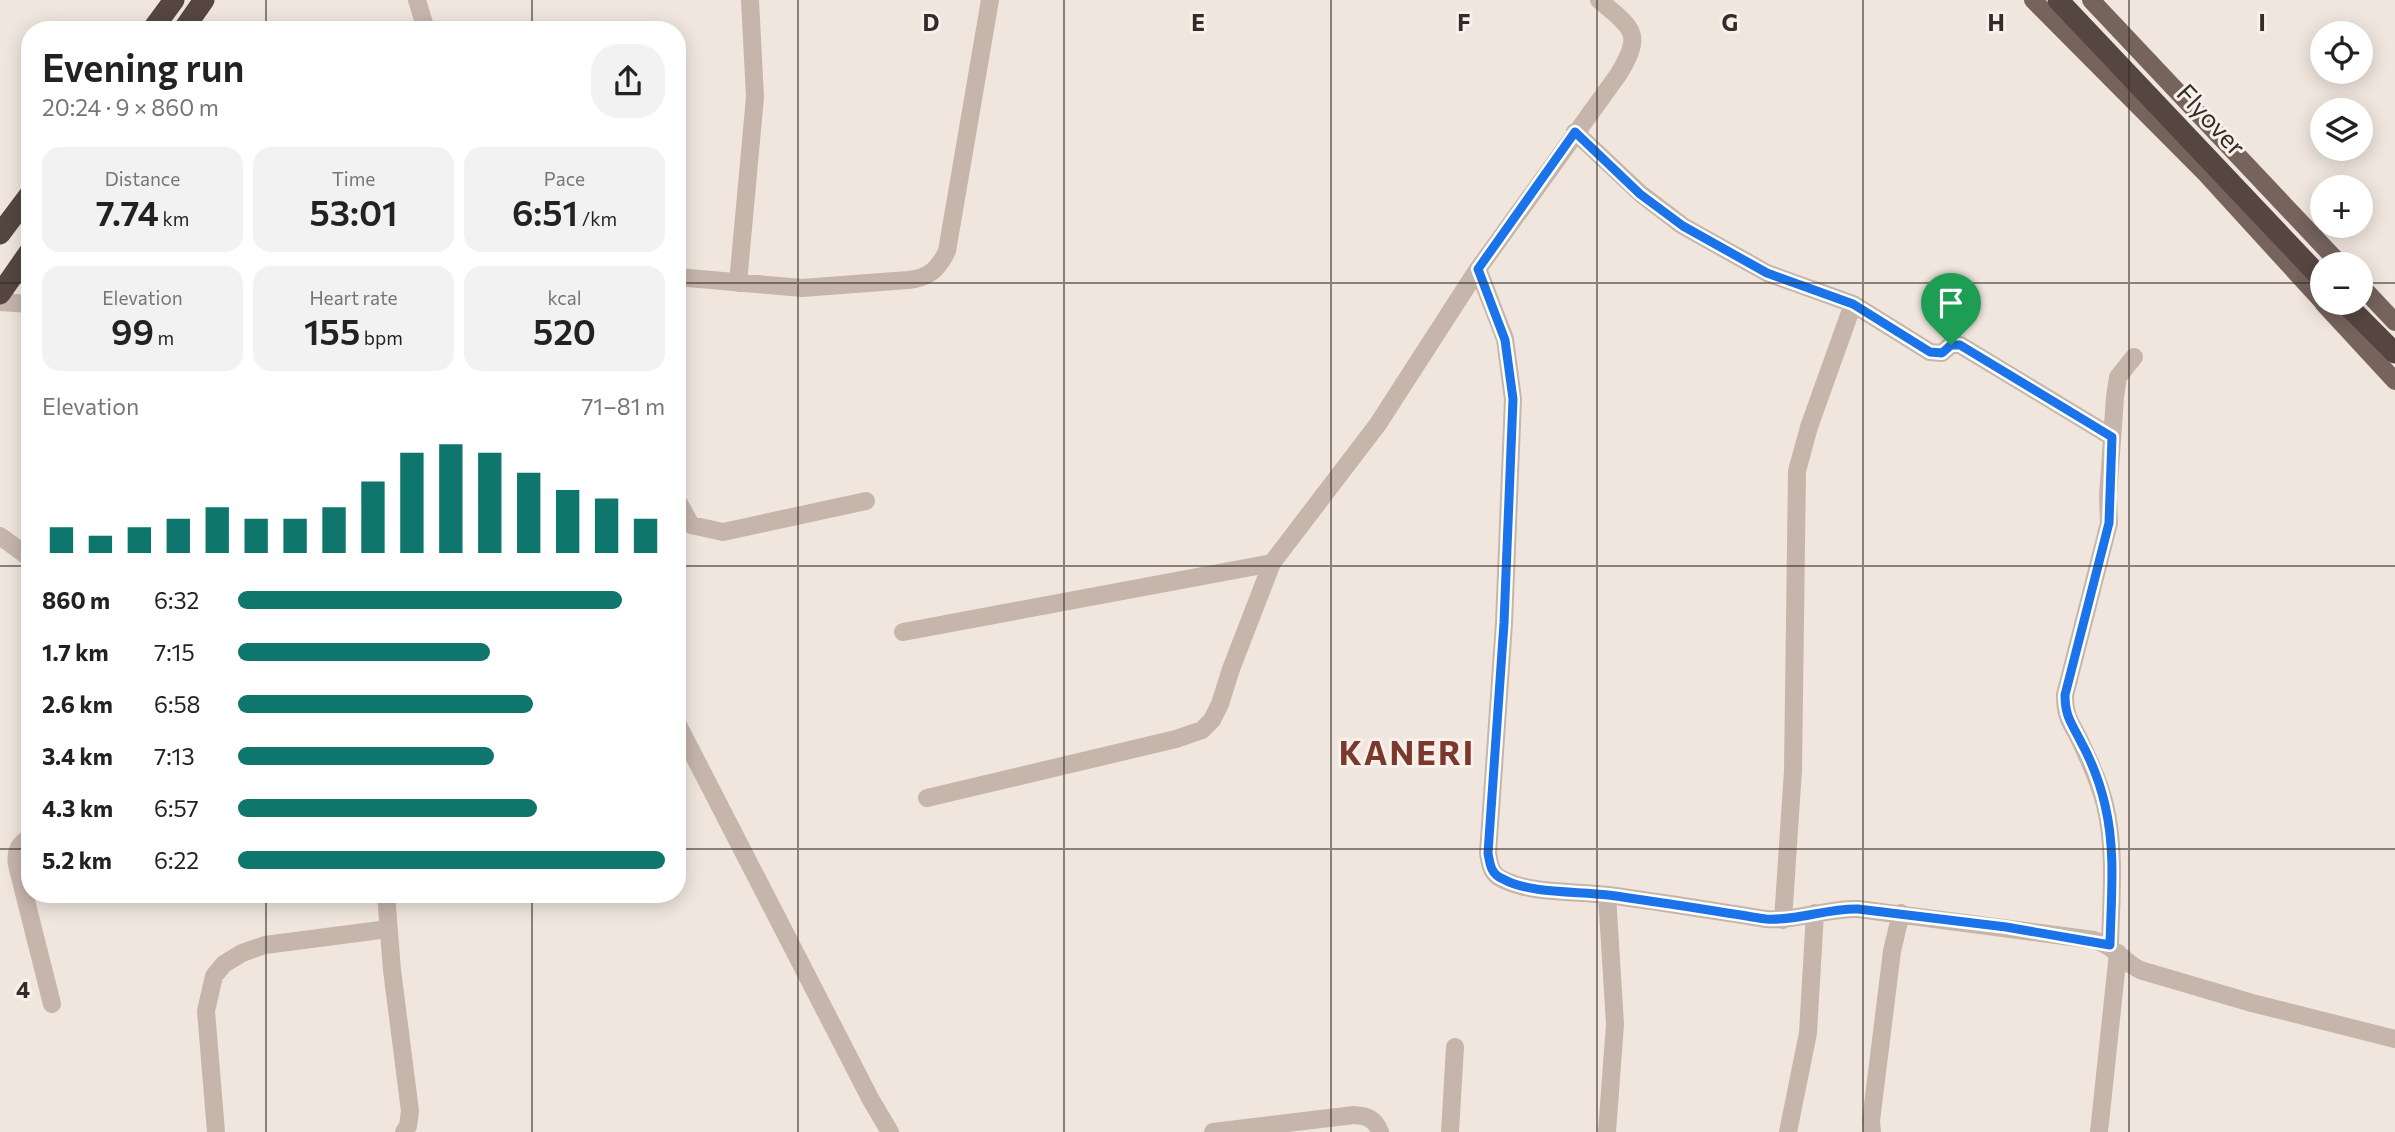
<!DOCTYPE html>
<html lang="en">
<head>
<meta charset="utf-8">
<style>
  body { margin:0; font-family:Commissioner,sans-serif; background:#f2f2f2; color:#222; height:100vh; display:flex; flex-direction:column; font-size:26px; white-space:nowrap }
  * { box-sizing:border-box; margin:0 }
  p { font-size:23px; color:#767676 }
  .icon { flex:none; width:38px; height:38px; fill:none; stroke:currentColor; stroke-width:2; stroke-linecap:round; stroke-linejoin:round }
  .map { position:relative; flex:1; overflow:hidden }
  .panel { position:absolute; left:21px; top:21px; width:665px; height:882px; display:flex; flex-direction:column; background:#fff; border-radius:28px; box-shadow:0 4px 18px #0003 }
  .panel>* { flex:none }
  .tools { position:absolute; left:2310px; top:21px; display:grid; gap:14px }
  .tools a { display:grid; place-items:center; width:63px; height:63px; border-radius:50%; background:#fff; box-shadow:0 4px 18px #0003; font-size:35px }
  .pin { position:absolute; display:grid; place-items:center; width:60px; height:60px; color:#fff; margin:-72px -30px; border-radius:50% 50% 50% 0; rotate:-45deg; box-shadow:0 0 7px #0007 }
  .pin .icon { rotate:45deg }
  .round { display:grid; place-items:center; flex:none; width:74px; height:74px; border-radius:28px; background:#f2f2f2 }
  .summary { display:flex; align-items:center; justify-content:space-between; height:119px; padding:0 21px }
  h1 { font-size:38px; font-weight:600; line-height:52px }
  .metrics { display:grid; grid-template-columns:repeat(3,1fr); gap:10px; height:119px; padding:7px 21px }
  .metrics div { display:grid; align-content:center; border-radius:18px; background:#f2f2f2; text-align:center }
  .metrics b { font-size:35px; font-weight:600 }
  .metrics small { font-size:19px; font-weight:400 }
  .metrics p { font-size:19px }
  .chart { height:196px; padding:14px 21px }
  .chart p { display:flex; justify-content:space-between }
  .chart svg { width:100%; height:126px; margin-top:7px; stroke:#0f766e; stroke-width:6 }
  ul { padding:0 21px; list-style:none; font-size:23px }
  li { display:grid; grid-template-columns:112px 84px 1fr; align-items:center; height:52px }
  li i { height:18px; border-radius:9px; background:#0f766e }
  .map>svg:first-child { display:block }
  .lines { fill:none; stroke-linecap:round; stroke-linejoin:round }
  .street { stroke:#c6b5ab; stroke-width:18 }
  .primary { stroke:#75635c; stroke-width:18 }
  .highway { stroke:#554642; stroke-width:21 }
  .route-casing { stroke:#fff; stroke-width:14 }
  .route { stroke:#1a73e8; stroke-width:9 }
  .grid { fill:none; stroke:#352c2a; stroke-width:2; stroke-opacity:0.55 }
  .labels { text-anchor:middle; stroke-width:6; stroke-linejoin:round; paint-order:stroke }
  .street-label { font-size:26px; fill:#352c2a; stroke:#f8f0ea }
  .district-label { font-size:33px; font-weight:bold; letter-spacing:2px; fill:#7b382c; stroke:#f8f0ea }
  .grid-label { font-size:23px; text-anchor:middle; font-weight:bold; fill:#352c2a; stroke:#f8f0ea; stroke-width:6; stroke-linejoin:round; paint-order:stroke }
</style>
</head>
<body>
<div class="map">
<svg width="2395" height="1132" viewBox="0 0 2395 1132">
  <rect width="100%" height="100%" fill="#f0e6de"/>
  <g class="lines">
    <path class="street" d="M417,0L426,30
      M1599,0C1633,29 1644,33 1618,75L1478,269L1505,339L1513,399L1504,623L1488,853C1490,865 1491,874 1502,879C1530,894 1577,891 1608,895C1661,902 1714,911 1766,919C1798,921 1827,908 1858,909L2094,940C2117,947 2120,960 2140,970L2252,1003L2395,1039
      M1575,132L1641,194L1683,226L1767,273L1853,304L1930,352L1942,353L1951,345H1960L2112,437
      M677,277L802,288L908,280C928,278 938,270 947,251L990,0
      M738,283L755,97L750,0
      M0,302L30,304
      M677,500L691,525L723,532L866,501
      M0,536L30,558
      M903,632L1272,563
      M677,723L871,1100L890,1132
      M927,798L1176,739L1202,730L1212,720L1220,704L1231,669L1272,563L1378,424L1478,269
      M30,837C18,845 15,851 17,865L52,1004
      M386,894L392,970L410,1111L408,1126L404,1132
      M1607,895L1615,1024L1607,1132
      M1783,920L1793,770L1797,471L1809,427L1853,304
      M2110,945C2111,899 2116,850 2105,805C2100,784 2091,764 2082,745C2073,724 2065,721 2065,695L2109,523L2108,496L2115,397L2118,377L2134,357
      M216,1132L206,1011L214,976L224,964L242,953L265,945L388,929
      M1213,1132L1354,1115C1368,1116 1375,1119 1380,1132
      M1450,1132L1455,1047
      M1788,1132L1808,1033L1815,913
      M1872,1132L1871,1121L1892,951L1901,913
      M2099,1132L2118,953"/>
    <path class="primary" d="M2033,0L2206,174L2322,301
      M2091,0L2340,264
      M2361,286L2395,322
      M2323,303L2395,381"/>
    <path class="highway" d="M2058,0L2322,279
      M152,30L174,0
      M183,30L204,0
      M0,234L30,194
      M0,294L30,251
      M2345,303L2395,353"/>
  </g>
  <g class="lines">
    <defs>
      <path id="route" d="M1575,132L1640,194L1683,226L1767,273L1853,304L1930,352L1942,353L1951,345H1960L2112,437L2109,523L2065,695C2065,716 2071,722 2080,740C2091,760 2100,783 2105,805C2116,850 2111,899 2110,945L2006,927L1858,909C1827,908 1798,921 1766,919C1714,911 1661,902 1608,895C1577,891 1530,894 1503,879C1491,874 1490,865 1488,853L1504,623L1513,399L1505,340L1478,269Z"/>
    </defs>
    <use href="#route" class="route-casing"/>
    <use href="#route" class="route"/>
  </g>
  <path class="grid" d="M266,0V30M532,0V30M798,0V1132M1064,0V1132M1331,0V1132M1597,0V1132M1863,0V1132M2129,0V1132M0,283H30M677,283H2322M2361,283H2395M0,566H30M677,566H2395M0,849H30M677,849H2395M266,894V1132M532,894V1132"/>
  <g class="labels">
    <g class="street-label">
      <text transform="translate(2211 120) rotate(47)" y="9">Flyover</text>
    </g>
    <g class="district-label">
      <text x="1407" y="765">KANERI</text>
    </g>
  </g>
  <g class="grid-label">
    <text x="931" y="31">D</text>
    <text x="1198" y="31">E</text>
    <text x="1464" y="31">F</text>
    <text x="1730" y="31">G</text>
    <text x="1996" y="31">H</text>
    <text x="2262" y="31">I</text>
    <text x="23" y="998">4</text>
  </g>
</svg>
<div class="tools">
<a><svg class="icon" aria-label="locate" viewBox="0 0 24 24"><circle cx="12" cy="12" r="6"/><path d="M12 2v4M12 18v4M2 12h4M18 12h4"/></svg></a>
<a><svg class="icon" aria-label="layers" viewBox="0 0 24 24"><path d="M12 4l9 5-9 5-9-5zM3 14l9 5 9-5"/></svg></a>
<a>+</a>
<a>−</a>
</div>
<div class="pin" style="left:1951px;top:345px;background:#1e9e55"><svg class="icon" aria-label="arrive" viewBox="0 0 24 24"><path d="M6 21V4h12l-3 4 3 4H6"/></svg></div>
<section class="panel">
<div class="summary"><div><h1>Evening run</h1><p>20:24 · 9 × 860 m</p></div><a class="round"><svg class="icon" aria-label="share" viewBox="0 0 24 24"><path d="M12 15V3M7 8l5-5 5 5M5 13v7h14v-7"/></svg></a></div>
<div class="metrics">
<div><p>Distance</p><b>7.74<small> km</small></b></div>
<div><p>Time</p><b>53:01</b></div>
<div><p>Pace</p><b>6:51<small> /km</small></b></div>
</div>
<div class="metrics">
<div><p>Elevation</p><b>99<small> m</small></b></div>
<div><p>Heart rate</p><b>155<small> bpm</small></b></div>
<div><p>kcal</p><b>520</b></div>
</div>
<div class="chart"><p><span>Elevation</span>71–81 m</p>
<svg viewBox="0 0 160 44" preserveAspectRatio="none"><path d="M5 44V35M15 44V38M25 44V35M35 44V32M45 44V28M55 44V32M65 44V32M75 44V28M85 44V19M95 44V9M105 44V6M115 44V9M125 44V16M135 44V22M145 44V25M155 44V32"/></svg>
</div>
<ul>
<li><b>860 m</b>6:32<i style="width:90%"></i></li>
<li><b>1.7 km</b>7:15<i style="width:59%"></i></li>
<li><b>2.6 km</b>6:58<i style="width:69%"></i></li>
<li><b>3.4 km</b>7:13<i style="width:60%"></i></li>
<li><b>4.3 km</b>6:57<i style="width:70%"></i></li>
<li><b>5.2 km</b>6:22<i style="width:100%"></i></li>
</ul>
</section>
</div>
</body>
</html>
